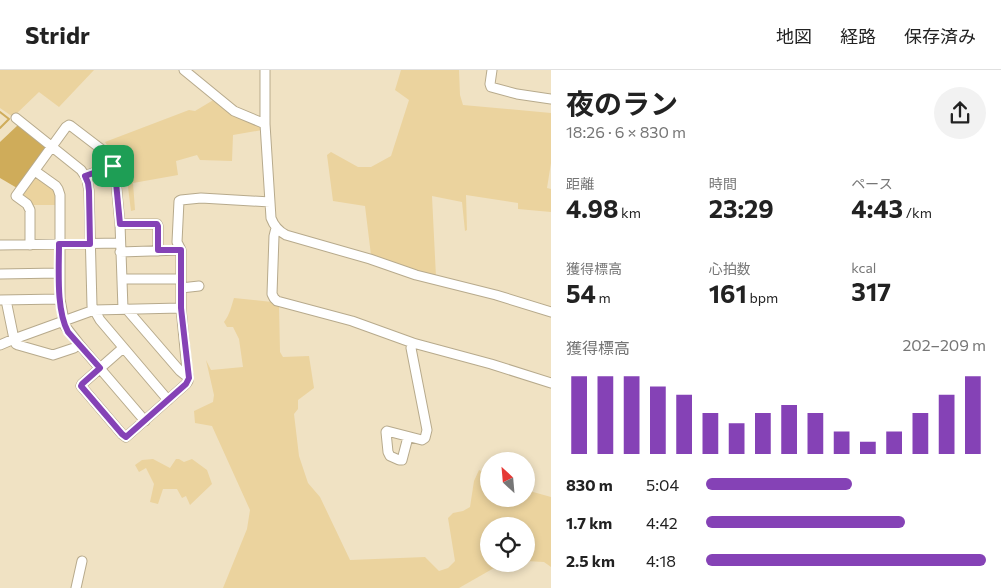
<!DOCTYPE html>
<html lang="ja">
<head>
<meta charset="utf-8">
<style>
  body { margin:0; font-family:Commissioner,"Noto Sans JP",sans-serif; background:#f2f2f2; color:#222; height:100vh; display:flex; flex-direction:column; font-size:19px; white-space:nowrap }
  * { box-sizing:border-box; margin:0 }
  p { font-size:16px; color:#767676 }
  .icon { flex:none; width:28px; height:28px; fill:none; stroke:currentColor; stroke-width:2; stroke-linecap:round; stroke-linejoin:round }
  .map { position:relative; flex:1; overflow:hidden }
  .panel { display:flex; flex-direction:column; background:#fff; width:450px }
  .panel>* { flex:none }
  .needle { width:32px; rotate:334deg }
  .controls { position:absolute; left:480px; top:382px; display:grid; gap:10px }
  .controls a { display:grid; place-items:center; width:55px; height:55px; border-radius:50%; background:#fff; box-shadow:0 2px 8px #0003; font-size:25px }
  .pin { position:absolute; display:grid; place-items:center; width:42px; height:42px; color:#fff; margin:-21px; border-radius:10px; box-shadow:0 2px 8px #0006 }
  .round { display:grid; place-items:center; flex:none; width:52px; height:52px; border-radius:26px; background:#f2f2f2 }
  .overview { display:flex; align-items:center; justify-content:space-between; height:85px; padding:0 15px }
  h1 { font-size:28px; font-weight:700; line-height:38px }
  .metrics { display:grid; grid-template-columns:repeat(3,1fr); gap:8px; height:85px; padding:5px 15px }
  .metrics div { display:grid; align-content:center }
  .metrics b { font-size:25px; font-weight:700 }
  .metrics small { font-size:14px; font-weight:400 }
  .metrics p { font-size:14px }
  .chart { height:140px; padding:10px 15px }
  .chart p { display:flex; justify-content:space-between }
  .chart svg { width:100%; height:90px; margin-top:5px; stroke:#8542b6; stroke-width:6 }
  ul { padding:0 15px; list-style:none; font-size:16px }
  li { display:grid; grid-template-columns:80px 60px 1fr; align-items:center; height:38px }
  li i { height:12px; border-radius:6px; background:#8542b6 }
  header { display:flex; align-items:center; gap:30px; box-sizing:border-box; height:70px; padding:0 25px; background:#fff; border-bottom:1px solid #e0e0e0 }
  header strong { font-size:24px }
  nav { display:flex; gap:28px; margin-inline-start:auto; font-size:18px }
  main { display:flex; flex:1; min-height:0 }
  .map>svg:first-child { display:block }
  .green { fill:#ebd39e }
  .water { fill:#cfac5a }
  .lines { fill:none; stroke-linecap:round; stroke-linejoin:round }
  .stream { stroke:#cfac5a; stroke-width:2 }
  .minor-casing { stroke:#b7aa8c; stroke-width:11 }
  .minor { stroke:#fff; stroke-width:9 }
  .route-casing { stroke:#fff; stroke-width:10 }
  .route { stroke:#8542b6; stroke-width:6 }
</style>
</head>
<body>
<header>
<strong>Stridr</strong>
<nav><a>地図</a><a>経路</a><a>保存済み</a></nav>
</header>
<main>
<div class="map">
<svg width="551" height="518" viewBox="0 0 551 518">
  <rect width="100%" height="100%" fill="#f0e2c3"/>
  <path class="green" d="M0,0H94L59,37L39,22L13,47L0,38Z
    M401,0H459L460,25L463,35L551,43V93L547,118L551,119V142L518,139V133L466,125L467,160L465,161L462,132L432,126L436,207L371,185L365,136L333,131L327,85L331,82L358,97H371L391,86L409,30L395,20Z
    M215,29L261,56L262,60L233,65L232,91L200,90L197,85L176,91L178,105L133,113L135,140L131,141L126,101H123L119,89L115,85L112,87L104,78L107,75L105,72L189,40L195,41Z
    M35,106L55,122L56,125V135H31L20,126Z
    M234,228L272,232L279,236L280,282L283,287L309,286L314,318L298,330V339L294,344L299,386L308,413L320,427L350,490L425,487L439,501L448,498L455,491L448,448L453,443L463,441L470,437L474,411L479,400L489,405V429H526V420L551,427V497L544,492L526,491V456H489V494H509L494,498L459,518H223L247,459L250,440L212,356L195,353L194,341L213,332L214,325L206,290L211,300L243,297L239,269L233,257H227L224,252C230,244 231,237 234,228Z
    M153,389L170,398L176,389H179L184,392L192,389L207,400L212,414L190,435L186,426L182,428L177,419H163L158,434L150,432L154,414L146,398L139,402L135,395L142,390Z"/>
  <path class="water" d="M18,55L47,76L17,118L0,108V72Z"/>
  <g class="lines">
    <path class="stream" d="M0,42L9,49L0,58"/>
    <defs>
      <path id="minor" d="M184,0L234,41L265,54
        M265,0V54L271,148C274,156 278,161 286,165L370,189L416,205L496,225L551,242
        M492,0L490,14L491,17L517,24L551,29
        M16,48L81,100L87,109L89,121L92,236L100,250L168,330
        M35,101L56,116L58,119L60,125V229L65,256L79,274L145,351
        M85,106L113,96
        M120,154H157L158,156V181
        M276,158L274,166L272,224L274,228L277,231L352,251L413,273L491,294L551,313
        M0,175L120,173
        M30,175V140L27,134L16,126L66,57L69,55L71,56L105,82L112,92L115,102L120,154L123,239
        M120,182L181,180
        M0,204L59,203
        M123,209H181
        M181,218L199,216
        M0,230L60,229
        M6,230L14,269L16,274L18,275L53,285L74,278L79,274
        M128,239L129,242L180,301L185,305H188
        M0,275L14,269L94,240L181,238
        M123,278L82,314L81,316L122,364L126,367L186,314L188,311L181,238V180L177,172L179,131L181,130L201,128L270,132
        M408,367L402,390H399L390,386L388,382L386,362L387,361L422,370L425,368L427,360L411,278L413,273
        M76,518L82,491"/>
    </defs>
    <use href="#minor" class="minor-casing"/>
    <use href="#minor" class="minor"/>
  </g>
  <g class="lines">
    <defs>
      <path id="route" d="M113,96L115,102L120,154H157L158,156V180H181V238L189,308L186,314L126,367L122,364L81,316L82,314L100,298L68,262C56,240 59,200 59,174H90L89,121L88,113L85,106Z"/>
    </defs>
    <use href="#route" class="route-casing"/>
    <use href="#route" class="route"/>
  </g>
</svg>
<div class="controls">
<a><svg class="needle" viewBox="-14 -14 28 28"><path d="M0-13l5 13h-10z" fill="#e53935"/><path d="M0 13l5-13h-10z" fill="#767676"/></svg></a>
<a><svg class="icon" aria-label="locate" viewBox="0 0 24 24"><circle cx="12" cy="12" r="6"/><path d="M12 2v4M12 18v4M2 12h4M18 12h4"/></svg></a>
</div>
<div class="pin" style="left:113px;top:96px;background:#1e9e55"><svg class="icon" aria-label="arrive" viewBox="0 0 24 24"><path d="M6 21V4h12l-3 4 3 4H6"/></svg></div>
</div>
<section class="panel">
<div class="overview"><div><h1>夜のラン</h1><p>18:26 · 6 × 830 m</p></div><a class="round"><svg class="icon" aria-label="share" viewBox="0 0 24 24"><path d="M12 15V3M7 8l5-5 5 5M5 13v7h14v-7"/></svg></a></div>
<div class="metrics">
<div><p>距離</p><b>4.98<small> km</small></b></div>
<div><p>時間</p><b>23:29</b></div>
<div><p>ペース</p><b>4:43<small> /km</small></b></div>
</div>
<div class="metrics">
<div><p>獲得標高</p><b>54<small> m</small></b></div>
<div><p>心拍数</p><b>161<small> bpm</small></b></div>
<div><p>kcal</p><b>317</b></div>
</div>
<div class="chart"><p><span>獲得標高</span>202–209 m</p>
<svg viewBox="0 0 160 44" preserveAspectRatio="none"><path d="M5 44V6M15 44V6M25 44V6M35 44V11M45 44V15M55 44V24M65 44V29M75 44V24M85 44V20M95 44V24M105 44V33M115 44V38M125 44V33M135 44V24M145 44V15M155 44V6"/></svg>
</div>
<ul>
<li><b>830 m</b>5:04<i style="width:52%"></i></li>
<li><b>1.7 km</b>4:42<i style="width:71%"></i></li>
<li><b>2.5 km</b>4:18<i style="width:100%"></i></li>
</ul>
</section>
</main>
</body>
</html>
